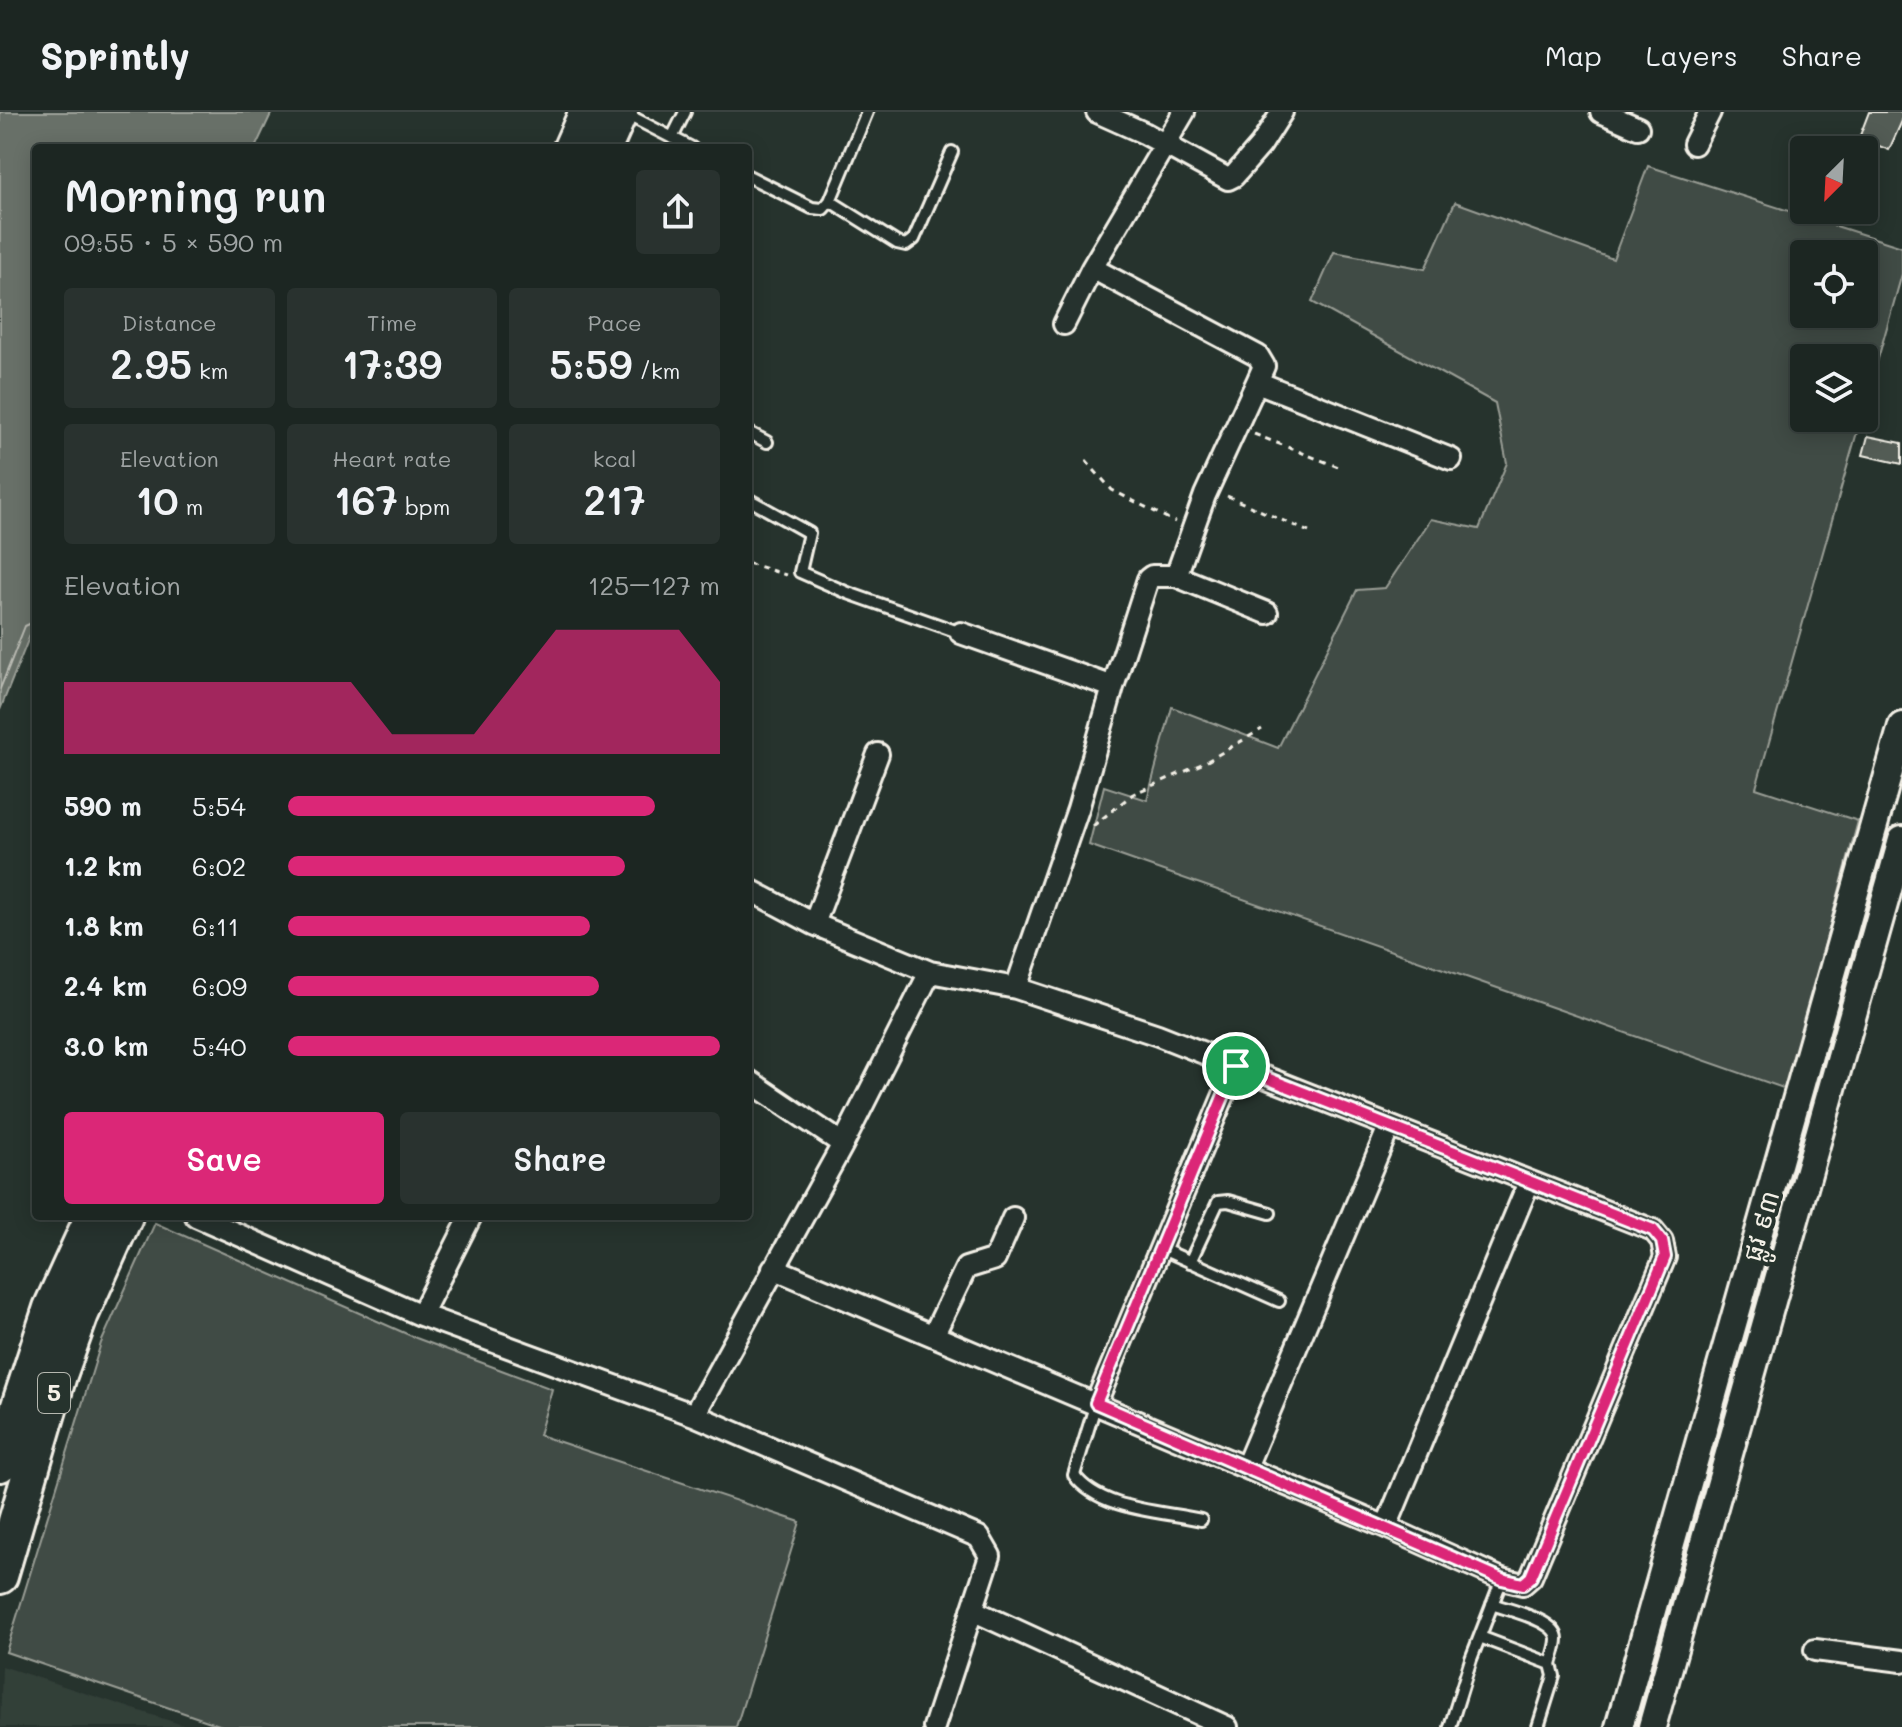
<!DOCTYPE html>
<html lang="en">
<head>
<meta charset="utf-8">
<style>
  body { margin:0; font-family:Mali,"Noto Sans Khmer",sans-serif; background:#29322f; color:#f1f3f6; height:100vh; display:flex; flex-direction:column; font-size:30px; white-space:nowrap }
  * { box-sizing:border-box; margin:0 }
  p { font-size:26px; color:#a0a5a5 }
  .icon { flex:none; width:44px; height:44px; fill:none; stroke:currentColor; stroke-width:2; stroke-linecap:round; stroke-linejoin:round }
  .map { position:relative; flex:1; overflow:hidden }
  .drawer { position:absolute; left:32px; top:32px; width:720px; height:1076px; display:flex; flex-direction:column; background:#1c2622; border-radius:8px; box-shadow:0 4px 20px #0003,0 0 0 2px #3a4340 }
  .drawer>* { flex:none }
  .needle { width:52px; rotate:204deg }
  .fabs { position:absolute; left:1790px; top:24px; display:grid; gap:16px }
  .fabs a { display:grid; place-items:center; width:88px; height:88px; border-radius:8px; background:#1c2622; box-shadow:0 4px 20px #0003,0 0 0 2px #3a4340; font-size:40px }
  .pin { position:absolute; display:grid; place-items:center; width:68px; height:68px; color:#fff; margin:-34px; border:4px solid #fff; border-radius:50%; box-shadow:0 2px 8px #0007 }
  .round { display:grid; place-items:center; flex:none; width:84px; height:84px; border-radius:8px; background:#29322f }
  .headline { display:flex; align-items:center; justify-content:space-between; height:136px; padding:0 32px }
  h1 { font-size:44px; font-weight:600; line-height:60px }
  .stats { display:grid; grid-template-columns:repeat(3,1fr); gap:12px; height:136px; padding:8px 32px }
  .stats div { display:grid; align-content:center; border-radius:8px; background:#29322f; text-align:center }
  .stats b { font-size:40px; font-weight:600 }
  .stats small { font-size:22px; font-weight:400 }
  .stats p { font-size:22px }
  .chart { height:224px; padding:16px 32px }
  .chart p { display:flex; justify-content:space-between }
  .chart svg { width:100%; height:144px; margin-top:8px; fill:#db2777; opacity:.7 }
  .button { display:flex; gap:16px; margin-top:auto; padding:16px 32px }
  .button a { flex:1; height:92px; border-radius:8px; background:#db2777; color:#fff; font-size:32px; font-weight:600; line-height:92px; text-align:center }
  .button a+a { background:#29322f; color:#f1f3f6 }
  ul { padding:0 32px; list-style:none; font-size:26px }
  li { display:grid; grid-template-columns:128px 96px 1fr; align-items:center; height:60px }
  li i { height:20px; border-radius:10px; background:#db2777 }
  header { display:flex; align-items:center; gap:48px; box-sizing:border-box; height:112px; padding:0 40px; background:#1c2622; border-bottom:2px solid #3a4340 }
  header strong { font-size:38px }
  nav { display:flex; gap:44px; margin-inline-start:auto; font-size:28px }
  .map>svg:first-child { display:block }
  .built { fill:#333f39 }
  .green { fill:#414b45; stroke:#9a9e96; stroke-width:2; fill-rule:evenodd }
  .water { fill:#676f68; stroke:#9fa39b; stroke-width:2 }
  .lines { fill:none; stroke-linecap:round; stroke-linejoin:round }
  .shore { stroke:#bcbdb5; stroke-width:2 }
  .building { fill:#525c55; stroke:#f4f1e8; stroke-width:2 }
  .service-casing { stroke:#f4f1e8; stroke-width:16 }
  .minor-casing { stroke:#f4f1e8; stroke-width:26 }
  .tertiary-casing { stroke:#f4f1e8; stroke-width:32 }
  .trunk-casing { stroke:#f4f1e8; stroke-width:40 }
  .path { stroke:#f4f1e8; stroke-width:3; stroke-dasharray:6 6; stroke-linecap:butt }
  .service { stroke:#26332d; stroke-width:10 }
  .minor { stroke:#26332d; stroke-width:20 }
  .tertiary { stroke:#26332d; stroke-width:26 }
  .trunk { stroke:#26332d; stroke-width:34 }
  .route-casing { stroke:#fff; stroke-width:16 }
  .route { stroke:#db2777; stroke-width:10 }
  .labels { text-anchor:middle; stroke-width:8; stroke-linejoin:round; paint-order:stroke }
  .shield { fill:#26332d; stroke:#b6b8b0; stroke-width:2 }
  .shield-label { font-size:24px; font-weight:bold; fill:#f4f1e8 }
  .street-label { font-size:26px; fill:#f4f1e8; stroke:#26332d }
</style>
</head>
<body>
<header>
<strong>Sprintly</strong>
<nav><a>Map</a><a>Layers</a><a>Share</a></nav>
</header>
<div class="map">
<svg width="1902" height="1615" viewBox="0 0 1902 1615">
  <rect width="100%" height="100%" fill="#26332d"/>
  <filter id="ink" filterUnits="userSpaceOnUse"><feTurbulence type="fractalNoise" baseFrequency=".0125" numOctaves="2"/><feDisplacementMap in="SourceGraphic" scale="16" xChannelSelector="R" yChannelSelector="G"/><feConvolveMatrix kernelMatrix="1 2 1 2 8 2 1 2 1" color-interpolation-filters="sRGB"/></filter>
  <g filter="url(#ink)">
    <path class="built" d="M2,1554L189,1615H0Z"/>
    <path class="green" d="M1648,54L1902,135V162L1864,296V246H1804V306H1861L1756,676L1858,709L1786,977L1089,733L1104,674L1147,688L1172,595L1278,636L1357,478L1385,476L1431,407L1479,417L1507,351L1495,291L1312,190L1334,140L1425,157L1455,90L1613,147ZM1804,142H1864V202H1804Z
      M155,1111L416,1226L552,1277L539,1323L800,1410L736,1615H225L6,1540L101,1231Z"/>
    <path class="water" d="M0,0H272L255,36H36V508L0,598Z"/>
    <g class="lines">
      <path class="shore" d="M0,577L25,514L36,509"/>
    </g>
    <path class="building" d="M1869,0H1902V9L1889,38L1859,26Z
      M1868,324L1902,331V352L1863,343Z"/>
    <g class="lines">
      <defs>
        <path id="service" d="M626,2L692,36
          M672,26L685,0
          M748,64L812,96L823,97L830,89L867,0
          M830,89L897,131L906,133L914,127L952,40
          M748,320L767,330
          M748,387L809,421L800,460L848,481L961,521
          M1162,1137L1279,1189
          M1190,1150L1218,1090L1228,1089L1270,1101
          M1096,1291L1074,1363C1099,1398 1161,1399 1201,1408
          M1492,1492C1508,1498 1557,1508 1557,1527C1557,1535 1553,1545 1551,1552
          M1480,1525L1551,1552L1554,1564L1538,1615
          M1450,1615L1471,1547L1502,1467"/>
        <path id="minor" d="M1097,0L1144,21L1228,67L1234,64L1261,33L1282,0
          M1601,0L1638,16
          M1694,32L1710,0
          M1092,156L1258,244L1264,254L1257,270L1451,347
          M1064,212L1092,156L1184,0
          M1257,270L1205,383L1176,464L1267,501
          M961,521L1113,575L1148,467L1152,464H1176
          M748,777L814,812L930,860L1016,876L1158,923L1653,1118L1662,1129L1665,1145L1531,1465L1523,1472L1502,1467L1386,1415L773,1156
          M814,812L878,642
          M1016,876L1078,697L1113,575
          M748,968L843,1032
          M196,1104L421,1203L694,1303L979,1425L990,1444L934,1615
          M421,1203L471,1104
          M934,1222L966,1156L995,1147L1013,1106
          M1096,1291L1236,954
          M694,1303L843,1032L930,860
          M1246,1355L1389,1015
          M1386,1415L1529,1070
          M972,1498L1227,1615
          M1815,1538L1902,1549"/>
        <path id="tertiary" d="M1619,1615L1902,614
          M1652,1615L1902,728"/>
        <path id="trunk" d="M571,36L587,0
          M604,36L620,0
          M0,1352L51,1196L93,1104
          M0,1464L59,1263L81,1202L125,1104"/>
      </defs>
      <use href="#service" class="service-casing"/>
      <use href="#minor" class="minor-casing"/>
      <use href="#tertiary" class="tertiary-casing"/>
      <use href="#trunk" class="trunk-casing"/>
      <path class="path" d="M1254,322L1341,356
        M1086,349L1112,378L1175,410
        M1227,384L1309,420
        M748,451L786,463
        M1093,714L1133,682L1204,651L1262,617"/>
      <use href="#service" class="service"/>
      <use href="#minor" class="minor"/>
      <use href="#tertiary" class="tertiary"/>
      <use href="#trunk" class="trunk"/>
    </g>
  </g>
  <g class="lines" filter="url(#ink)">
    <defs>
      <path id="route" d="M1236,954L1653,1118L1662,1129L1665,1145L1531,1465L1523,1472L1502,1467L1096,1291Z"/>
    </defs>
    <use href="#route" class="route-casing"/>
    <use href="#route" class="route"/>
  </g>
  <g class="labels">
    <rect class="shield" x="38" y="1261" width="32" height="40" rx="6"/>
    <g class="shield-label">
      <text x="54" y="1289">5</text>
    </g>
    <g class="street-label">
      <text transform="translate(1761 1114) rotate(-74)" y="9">ផ្លូវ ៩៣</text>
    </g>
  </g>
</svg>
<div class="fabs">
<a><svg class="needle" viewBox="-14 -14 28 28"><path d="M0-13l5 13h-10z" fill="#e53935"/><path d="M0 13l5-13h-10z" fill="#a0a5a5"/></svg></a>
<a><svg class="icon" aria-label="locate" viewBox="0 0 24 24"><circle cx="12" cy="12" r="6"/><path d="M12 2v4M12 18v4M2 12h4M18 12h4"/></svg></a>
<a><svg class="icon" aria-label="layers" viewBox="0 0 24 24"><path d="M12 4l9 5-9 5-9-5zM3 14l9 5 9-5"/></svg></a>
</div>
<div class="pin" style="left:1236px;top:954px;background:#1e9e55"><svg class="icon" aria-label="arrive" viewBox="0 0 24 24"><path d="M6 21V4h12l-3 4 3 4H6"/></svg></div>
<section class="drawer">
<div class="headline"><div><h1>Morning run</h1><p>09:55 · 5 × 590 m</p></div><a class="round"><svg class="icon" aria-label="share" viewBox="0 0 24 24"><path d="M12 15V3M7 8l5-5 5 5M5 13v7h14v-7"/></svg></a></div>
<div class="stats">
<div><p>Distance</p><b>2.95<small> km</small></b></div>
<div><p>Time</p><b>17:39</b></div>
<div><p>Pace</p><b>5:59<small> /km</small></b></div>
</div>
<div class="stats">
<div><p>Elevation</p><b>10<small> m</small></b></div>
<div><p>Heart rate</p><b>167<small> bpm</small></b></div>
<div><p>kcal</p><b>217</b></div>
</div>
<div class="chart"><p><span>Elevation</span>125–127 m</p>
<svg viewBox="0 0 160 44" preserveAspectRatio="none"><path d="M0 44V22L10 22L20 22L30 22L40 22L50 22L60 22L70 22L80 38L90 38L100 38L110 22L120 6L130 6L140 6L150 6L160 22V44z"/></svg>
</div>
<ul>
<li><b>590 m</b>5:54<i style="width:85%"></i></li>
<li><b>1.2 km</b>6:02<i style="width:78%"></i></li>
<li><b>1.8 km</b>6:11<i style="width:70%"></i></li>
<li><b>2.4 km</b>6:09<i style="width:72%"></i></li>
<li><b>3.0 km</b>5:40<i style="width:100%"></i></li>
</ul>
<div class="button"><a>Save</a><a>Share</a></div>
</section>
</div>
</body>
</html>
